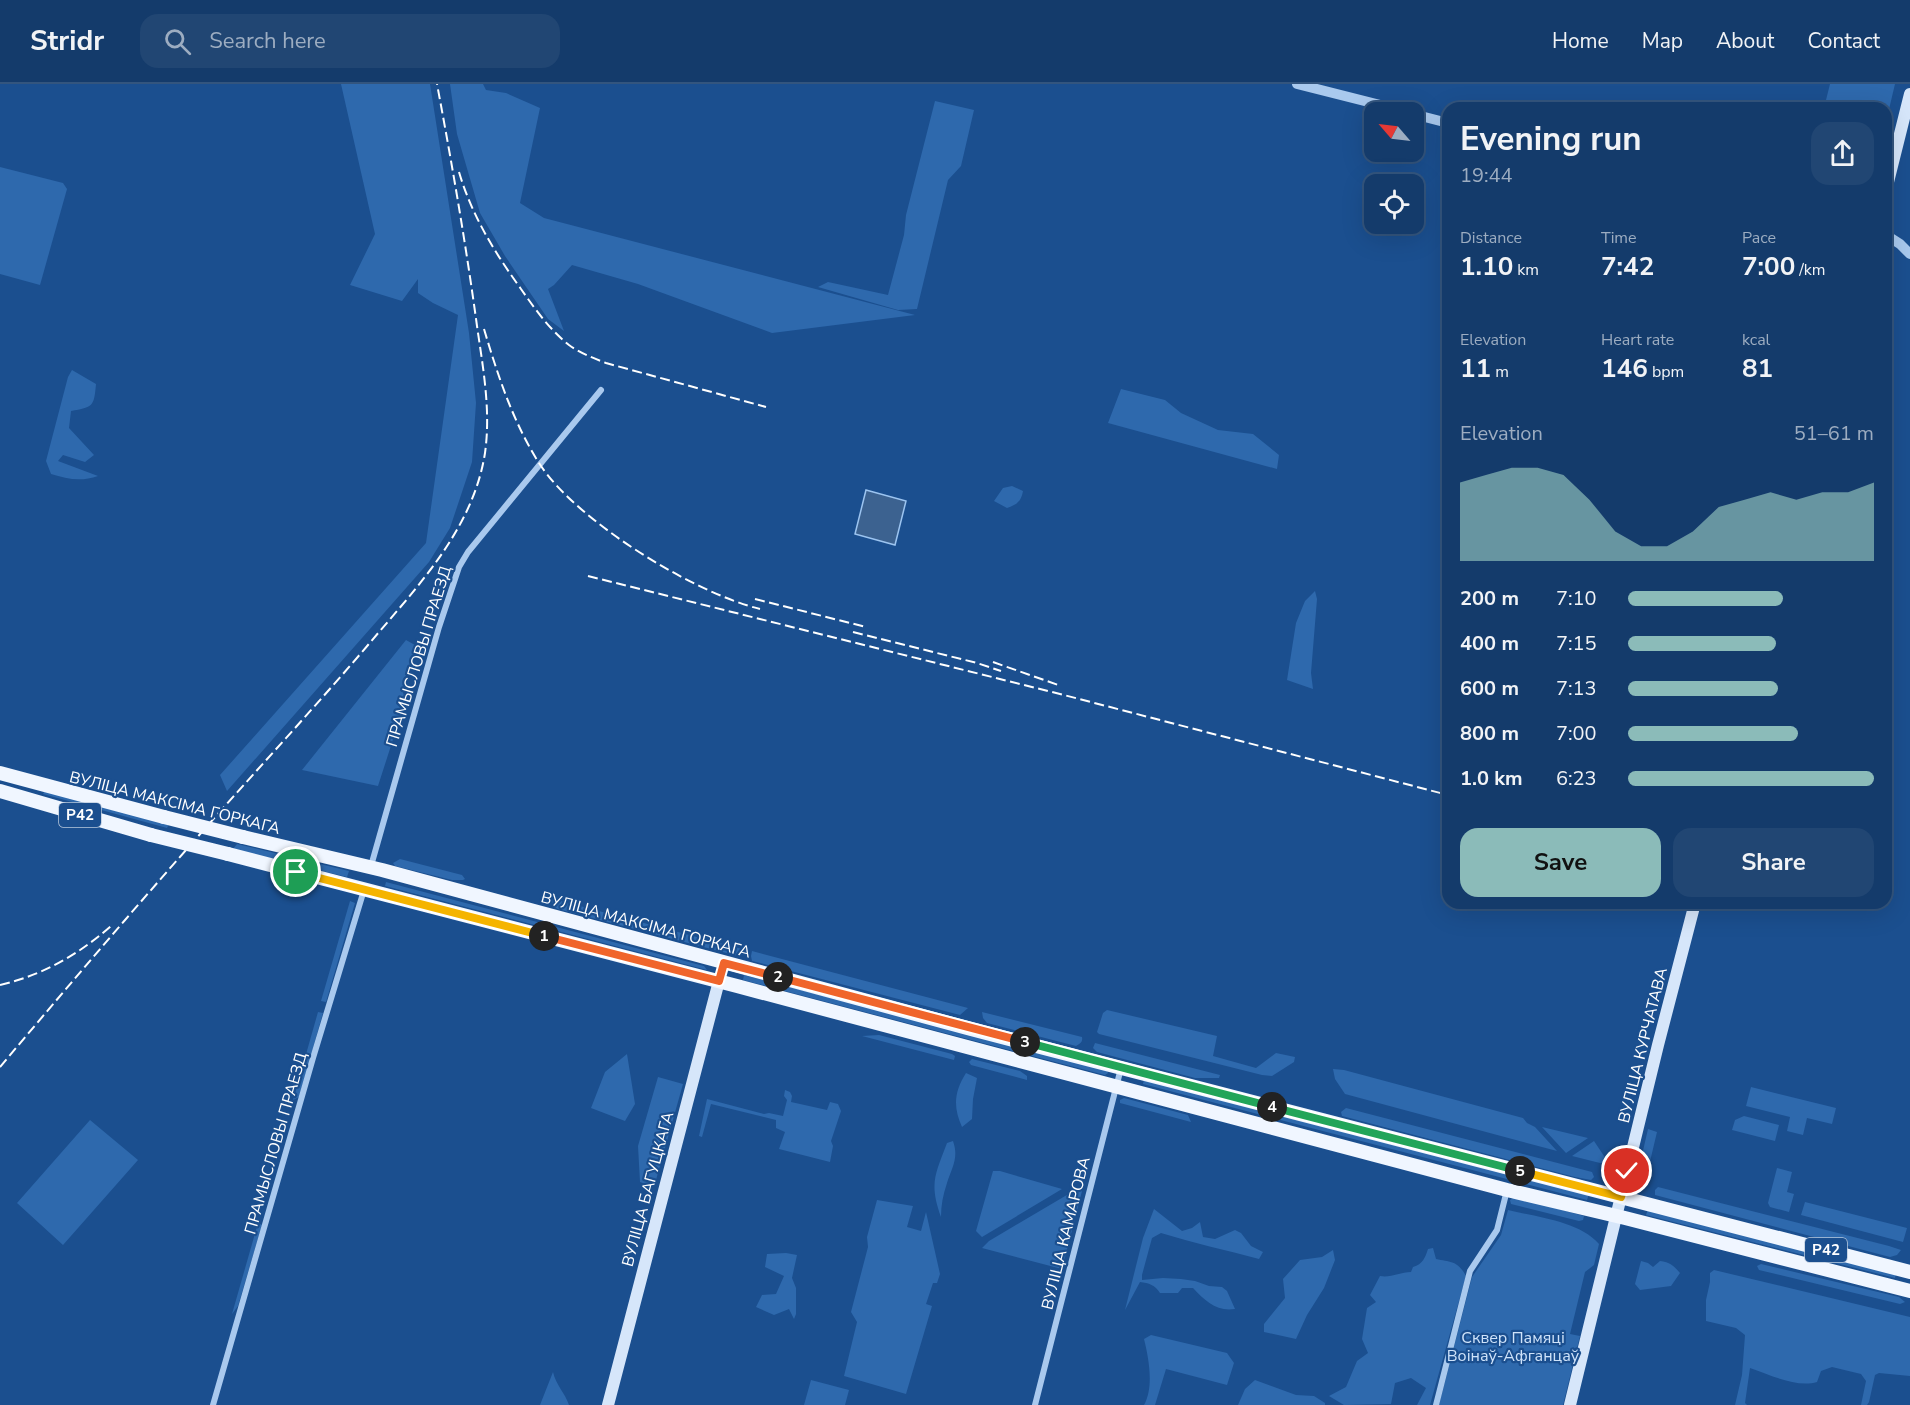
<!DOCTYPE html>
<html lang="en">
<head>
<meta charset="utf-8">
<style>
  body { margin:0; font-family:"Nunito Sans",sans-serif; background:#214673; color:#f1f3f6; height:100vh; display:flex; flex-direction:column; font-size:22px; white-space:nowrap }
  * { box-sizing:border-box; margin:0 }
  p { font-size:20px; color:#9dadc1 }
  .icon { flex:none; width:33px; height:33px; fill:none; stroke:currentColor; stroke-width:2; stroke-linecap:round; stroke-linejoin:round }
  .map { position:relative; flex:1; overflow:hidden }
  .side { position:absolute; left:1442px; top:18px; width:450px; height:807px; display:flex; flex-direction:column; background:#143b6b; border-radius:18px; box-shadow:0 6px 24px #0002,0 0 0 2px #33557e }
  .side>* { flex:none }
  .needle { width:39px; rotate:298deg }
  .controls { position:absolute; left:1364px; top:18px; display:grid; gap:12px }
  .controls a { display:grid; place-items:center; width:60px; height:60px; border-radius:12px; background:#143b6b; box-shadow:0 6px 24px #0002,0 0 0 2px #33557e; font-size:30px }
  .pin { position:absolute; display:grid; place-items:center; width:51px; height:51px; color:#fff; margin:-26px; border:3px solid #fff; border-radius:50%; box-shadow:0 2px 6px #0007 }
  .km { position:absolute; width:30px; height:30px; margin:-15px; border-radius:50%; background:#222; color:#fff; font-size:16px; line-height:30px; text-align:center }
  .round { display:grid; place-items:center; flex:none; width:63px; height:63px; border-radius:18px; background:#214673 }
  .summary { display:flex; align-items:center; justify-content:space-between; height:102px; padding:0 18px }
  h1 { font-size:33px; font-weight:700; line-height:45px }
  .metrics { display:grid; grid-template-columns:repeat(3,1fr); gap:9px; height:102px; padding:6px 18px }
  .metrics div { display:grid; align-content:center }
  .metrics b { font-size:26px; font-weight:700 }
  .metrics small { font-size:16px; font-weight:400 }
  .metrics p { font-size:16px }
  .chart { height:168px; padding:12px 18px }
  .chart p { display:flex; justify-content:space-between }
  .chart svg { width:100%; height:108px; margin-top:6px; fill:#8bbbb9; opacity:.7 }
  .cta { display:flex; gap:12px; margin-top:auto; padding:12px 18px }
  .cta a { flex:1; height:69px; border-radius:18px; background:#8bbbb9; color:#111; font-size:24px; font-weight:700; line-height:69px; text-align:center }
  .cta a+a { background:#214673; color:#f1f3f6 }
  ul { padding:0 18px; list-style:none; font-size:20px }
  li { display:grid; grid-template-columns:96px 72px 1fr; align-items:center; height:45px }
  li i { height:15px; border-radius:8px; background:#8bbbb9 }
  header { display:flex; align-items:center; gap:36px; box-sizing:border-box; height:84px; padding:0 30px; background:#143b6b; border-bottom:2px solid #33557e }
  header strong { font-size:28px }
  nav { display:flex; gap:33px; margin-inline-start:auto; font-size:21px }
  .search { width:420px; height:54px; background:#214673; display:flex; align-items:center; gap:15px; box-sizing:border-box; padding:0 21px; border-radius:18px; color:#9dadc1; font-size:22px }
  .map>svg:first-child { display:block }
  .green { fill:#2e69ad }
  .water { fill:#3c6290; stroke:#9cc4f0; stroke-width:1.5 }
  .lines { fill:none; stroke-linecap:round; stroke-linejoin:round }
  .minor { stroke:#a9c9ee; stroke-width:6 }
  .tertiary { stroke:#a9c9ee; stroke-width:10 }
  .secondary { stroke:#d6e6fa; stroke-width:12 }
  .primary { stroke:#f0f6ff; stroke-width:14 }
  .rail { stroke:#fff; stroke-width:2; stroke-dasharray:10 4.5; stroke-linecap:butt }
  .primary-bridge { stroke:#f0f6ff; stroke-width:14 }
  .split-1-casing { stroke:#fff; stroke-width:12 }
  .split-2-casing { stroke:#fff; stroke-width:12 }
  .split-3-casing { stroke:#fff; stroke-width:12 }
  .split-4-casing { stroke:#fff; stroke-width:12 }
  .split-5-casing { stroke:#fff; stroke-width:12 }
  .split-6-casing { stroke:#fff; stroke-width:12 }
  .split-1 { stroke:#f5b400; stroke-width:8 }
  .split-2 { stroke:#f0652b; stroke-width:8 }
  .split-3 { stroke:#f0652b; stroke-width:8 }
  .split-4 { stroke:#22a559; stroke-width:8 }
  .split-5 { stroke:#22a559; stroke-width:8 }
  .split-6 { stroke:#f5b400; stroke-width:8 }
  .labels { text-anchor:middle; stroke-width:4.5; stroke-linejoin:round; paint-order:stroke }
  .shield { fill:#1b4f8f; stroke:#bbcadd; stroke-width:1.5 }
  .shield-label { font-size:15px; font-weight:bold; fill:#fff }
  .street-label { font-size:16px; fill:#fff; stroke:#1b4f8f }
  .park-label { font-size:16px; fill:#cfe3fa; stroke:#1b4f8f }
</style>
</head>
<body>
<header>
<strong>Stridr</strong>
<div class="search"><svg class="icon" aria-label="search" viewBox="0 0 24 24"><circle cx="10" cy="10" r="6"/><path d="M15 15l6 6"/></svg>Search here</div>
<nav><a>Home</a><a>Map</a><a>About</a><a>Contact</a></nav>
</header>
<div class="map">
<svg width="1910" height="1321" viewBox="0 0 1910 1321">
  <rect width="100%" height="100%" fill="#1b4f8f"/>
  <path class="green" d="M341,0H430L469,249L476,319L472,378L450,444L429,478L227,707L220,691L426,459L458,231L433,219L418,209V195L402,217L350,201L375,150Z
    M450,0H483L486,6L506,9L540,24L520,119L544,134L915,231L772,249L638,200L572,181L554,201L548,205L564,247L548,235L505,172L480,129L457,50Z
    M1830,0H1895L1886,38V24H1824Z
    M935,17L974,26L961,82L948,96L917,225L898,226L818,203L828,198L888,211L904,151L906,131Z
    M0,83L63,99L67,105L40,201L0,190Z
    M72,286L96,300C94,323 93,323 71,327L69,344L94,371L85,378L63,371L58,377L98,392C81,398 67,395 51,390L46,377L68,293Z
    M1121,305L1165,316L1181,329L1218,346L1253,350L1279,371L1277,385L1108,339Z
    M1012,402L1023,407C1021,418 1017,420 1007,424L994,417L1003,404Z
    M1315,507L1317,515L1311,589L1313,605L1287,596L1296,539L1305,517Z
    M406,556L422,565L414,575L403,609L406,615L378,702L302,686Z
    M45,706L169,740L167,744L43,710Z
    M237,760L349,787L347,793L233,765Z
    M400,775L462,791L465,795L463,796H452L395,782L393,779Z
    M386,798L704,882L707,886L385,802Z
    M546,813L742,865L741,872H738L558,825L545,818Z
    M350,817L355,819L326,918L321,917Z
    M752,867L968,924L960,931L752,877L751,872Z
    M744,891L1107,986L1108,989L1105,991L743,896Z
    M1107,926L1217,952L1213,972L1256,984L1276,969L1295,973L1294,978L1272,992L1262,991L1099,950L1097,948L1103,929Z
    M318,928L323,929L299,1013L293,1016Z
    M982,928L1082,953C1083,958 1080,960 1076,962L987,939L983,934Z
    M879,951L952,970L955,972L954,976L862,952Z
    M1095,959L1220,991L1219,994H1195L1097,968L1093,964Z
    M627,970L635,1020L625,1037L591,1024L605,988Z
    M972,975L1020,987L1027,992V996L971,981L969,978Z
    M1333,985L1344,986L1523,1034L1527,1039L1535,1043L1557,1067L1345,1010L1335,995Z
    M966,989L977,994L973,1015L972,1035L962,1043C953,1023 954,1008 966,989Z
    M658,993L683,1000L654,1103L640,1098L638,1062Z
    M1144,995L1589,1110L1587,1116L1143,1000Z
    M1751,1003L1836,1024L1832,1040L1807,1034L1803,1051L1787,1047L1790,1033L1746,1022Z
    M785,1006L790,1008L792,1012L791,1018L827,1026L830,1018L838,1020L841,1027L831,1057L833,1062L830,1078L779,1065L785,1048L776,1044V1036L711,1020L702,1053L699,1052L707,1015L764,1030L769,1029L783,1032L787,1016L784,1012Z
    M1124,1014L1188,1031L1191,1038L1120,1019V1016Z
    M1346,1024L1592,1088L1594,1093L1591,1096L1575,1093L1342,1032L1341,1028Z
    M1744,1032L1779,1041L1775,1057L1732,1046L1735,1036Z
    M90,1036L138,1076L63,1161L17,1119Z
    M1542,1043L1588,1054L1566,1069Z
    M1648,1045L1657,1048L1648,1086L1639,1084Z
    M953,1057C959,1074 952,1083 947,1099C943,1111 941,1121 941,1133C929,1099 935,1091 947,1059Z
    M1594,1057L1606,1075L1604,1080L1572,1072Z
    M1777,1084L1792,1088L1787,1108L1794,1110L1789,1128L1770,1123L1768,1119Z
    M993,1087H1000L1062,1105L982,1153L976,1147Z
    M1658,1103L1889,1162L1901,1166L1897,1171L1890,1173L1655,1111V1106Z
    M1077,1105L1082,1107L1062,1185L982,1164L989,1157Z
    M1515,1113L1584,1132L1583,1136L1579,1137L1511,1120L1510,1116Z
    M877,1116L913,1122L907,1143L921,1147L926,1128L940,1190L937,1199H933L926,1220L932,1222L906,1310L844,1292L857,1238L851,1228L868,1163L867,1153Z
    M1805,1118L1907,1144L1903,1158L1801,1131Z
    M1154,1125L1182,1147L1192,1144L1200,1138L1203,1153L1215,1155L1235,1146L1241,1149L1251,1162L1263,1168L1259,1175C1226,1166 1193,1159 1161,1149L1152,1154L1142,1191V1196L1163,1194L1181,1195L1195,1197L1209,1202L1222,1203L1227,1207L1235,1225C1217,1228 1205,1217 1193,1204H1182L1178,1209H1160C1155,1201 1149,1199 1140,1198L1125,1226L1143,1154Z
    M1648,1125L1896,1189L1895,1194L1646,1131Z
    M1508,1126C1536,1133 1579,1137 1599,1160L1594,1181L1585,1188L1570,1250L1580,1252L1563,1321H1439L1472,1193L1501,1151Z
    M258,1139L262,1141L238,1222L232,1230Z
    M1433,1164L1436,1175C1451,1178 1458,1177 1466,1192L1430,1321H1417L1426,1304L1411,1294L1395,1299L1391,1320L1344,1321L1329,1312L1346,1303L1357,1277L1368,1269L1362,1255L1367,1224L1376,1218L1370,1211L1380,1192C1391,1194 1400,1188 1411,1188L1413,1183C1423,1180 1425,1174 1428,1165Z
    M1333,1166L1335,1176L1324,1204L1307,1231L1296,1255L1264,1248V1240L1285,1214L1283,1195L1300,1176L1322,1173Z
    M786,1169L797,1171L792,1194L796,1204V1230L794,1235L789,1225L774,1231L756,1223L762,1211L776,1210L784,1192L765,1183L767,1170Z
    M1641,1177L1648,1179L1653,1183L1660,1177C1670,1178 1674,1182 1680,1189L1671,1202L1640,1206L1635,1200Z
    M1761,1180L1899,1213L1905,1218L1900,1220L1759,1186L1757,1182Z
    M1714,1186L1910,1233V1292L1879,1289L1875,1291L1869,1318L1867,1321H1861L1866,1297L1861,1290L1832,1283L1821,1287L1817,1298C1797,1304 1770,1291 1750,1284L1745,1319L1747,1321H1735L1742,1291L1745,1251L1736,1244L1706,1237V1216L1710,1198V1189Z
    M1151,1251L1227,1269L1234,1279L1227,1301L1166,1285L1155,1321H1144C1154,1303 1149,1275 1144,1255Z
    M553,1288C556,1301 565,1309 569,1321H540Z
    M811,1296L849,1306L845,1321H804Z
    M1255,1296L1296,1311L1314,1312L1325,1319V1321H1238L1245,1305Z"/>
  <path class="water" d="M866,406L906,417L895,461L855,450Z"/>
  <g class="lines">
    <path class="minor" d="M371,782L439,543L459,483L468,468L601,306
      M213,1321L313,974L364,806
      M1035,1321L1121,984
      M1436,1321L1470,1187L1497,1146L1507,1106"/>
    <path class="tertiary" d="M1297,0L1408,28
      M1413,30L1448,39
      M1886,151L1900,160L1910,170"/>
    <path class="secondary" d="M1886,106L1910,10
      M608,1321L719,897
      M1570,1321L1658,961L1695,819"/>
    <path class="primary" d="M0,689L164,733
      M0,707L151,751
      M243,753L382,786L971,945L1910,1188
      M228,770L737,902L1507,1106L1625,1134L1910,1207"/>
    <path class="rail" d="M459,88C472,132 495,169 521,205C535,225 549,245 569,261C580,269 593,274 606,279L766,323
      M484,245C498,292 513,338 539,379C576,437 694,509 760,525
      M588,492L1060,610L1448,711
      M755,515L866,543
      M853,548L977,579L1001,587
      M993,578L1061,602
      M0,901C43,891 78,871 111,842
      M0,983C69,901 138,820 209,740C262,680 316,622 368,561C416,504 473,446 485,369C491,326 483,284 477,242C466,161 452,80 437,0"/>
    <path class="primary-bridge" d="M164,733L243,753
      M151,751L228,770"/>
  </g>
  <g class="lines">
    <defs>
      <path id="split-1" d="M296,788L544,852"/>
      <path id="split-2" d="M544,852L719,897L724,879L778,893"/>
      <path id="split-3" d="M778,893L1025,958"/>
      <path id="split-4" d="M1025,958L1272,1023"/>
      <path id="split-5" d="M1272,1023L1520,1087"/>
      <path id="split-6" d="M1520,1087L1621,1113L1627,1087"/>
    </defs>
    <use href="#split-1" class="split-1-casing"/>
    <use href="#split-2" class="split-2-casing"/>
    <use href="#split-3" class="split-3-casing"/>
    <use href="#split-4" class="split-4-casing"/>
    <use href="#split-5" class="split-5-casing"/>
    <use href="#split-6" class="split-6-casing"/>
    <use href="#split-1" class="split-1"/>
    <use href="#split-2" class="split-2"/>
    <use href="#split-3" class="split-3"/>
    <use href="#split-4" class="split-4"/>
    <use href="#split-5" class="split-5"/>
    <use href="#split-6" class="split-6"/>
  </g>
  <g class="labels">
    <g class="shield">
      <rect x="59" y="719" width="42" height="24" rx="4.5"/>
      <rect x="1805" y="1154" width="42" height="24" rx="4.5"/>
    </g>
    <g class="shield-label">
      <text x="80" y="736">Р42</text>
      <text x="1826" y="1171">Р42</text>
    </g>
    <g class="street-label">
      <text transform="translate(418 572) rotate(-73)" y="6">ПРАМЫСЛОВЫ ПРАЕЗД</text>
      <text transform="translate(175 718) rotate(14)" y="6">ВУЛІЦА МАКСІМА ГОРКАГА</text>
      <text transform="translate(646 840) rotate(15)" y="6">ВУЛІЦА МАКСІМА ГОРКАГА</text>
      <text transform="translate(1642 961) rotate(-76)" y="6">ВУЛІЦА КУРЧАТАВА</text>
      <text transform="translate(275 1059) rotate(-74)" y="6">ПРАМЫСЛОВЫ ПРАЕЗД</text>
      <text transform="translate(647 1105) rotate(-75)" y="6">ВУЛІЦА БАГУЦКАГА</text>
      <text transform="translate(1065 1149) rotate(-76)" y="6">ВУЛІЦА КАМАРОВА</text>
    </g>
    <g class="park-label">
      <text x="1513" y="1259">Сквер Памяці<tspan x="1513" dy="18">Воінаў-Афганцаў</tspan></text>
    </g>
  </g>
</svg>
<div class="controls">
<a><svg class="needle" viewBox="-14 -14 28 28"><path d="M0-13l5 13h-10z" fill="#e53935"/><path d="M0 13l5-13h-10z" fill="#9dadc1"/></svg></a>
<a><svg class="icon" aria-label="locate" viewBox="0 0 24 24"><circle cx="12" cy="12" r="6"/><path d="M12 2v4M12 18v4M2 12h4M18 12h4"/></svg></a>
</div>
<div class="pin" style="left:296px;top:788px;background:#1e9e55"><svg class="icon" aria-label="arrive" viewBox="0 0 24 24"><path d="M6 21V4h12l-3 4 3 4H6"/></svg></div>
<div class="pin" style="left:1627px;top:1087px;background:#d93025"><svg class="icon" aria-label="check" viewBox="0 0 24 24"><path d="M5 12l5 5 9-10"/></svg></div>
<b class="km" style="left:544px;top:852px">1</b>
<b class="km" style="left:778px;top:893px">2</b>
<b class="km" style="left:1025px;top:958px">3</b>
<b class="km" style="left:1272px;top:1023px">4</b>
<b class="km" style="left:1520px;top:1087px">5</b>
<section class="side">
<div class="summary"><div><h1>Evening run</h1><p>19:44</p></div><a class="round"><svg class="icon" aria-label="share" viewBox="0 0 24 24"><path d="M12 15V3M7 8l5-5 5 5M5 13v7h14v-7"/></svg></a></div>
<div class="metrics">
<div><p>Distance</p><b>1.10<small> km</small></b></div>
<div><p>Time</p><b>7:42</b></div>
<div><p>Pace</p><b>7:00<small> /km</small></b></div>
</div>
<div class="metrics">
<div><p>Elevation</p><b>11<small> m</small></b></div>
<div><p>Heart rate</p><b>146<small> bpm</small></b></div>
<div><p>kcal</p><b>81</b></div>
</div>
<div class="chart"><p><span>Elevation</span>51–61 m</p>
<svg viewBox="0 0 160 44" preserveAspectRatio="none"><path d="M0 44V12L10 9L20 6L30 6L40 9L50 19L60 32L70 38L80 38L90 32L100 22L110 19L120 16L130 19L140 16L150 16L160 12V44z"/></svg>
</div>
<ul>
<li><b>200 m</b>7:10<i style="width:63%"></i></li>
<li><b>400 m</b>7:15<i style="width:60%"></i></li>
<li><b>600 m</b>7:13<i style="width:61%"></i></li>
<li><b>800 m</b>7:00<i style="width:69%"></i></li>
<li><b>1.0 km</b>6:23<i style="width:100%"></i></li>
</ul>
<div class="cta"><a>Save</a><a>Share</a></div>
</section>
</div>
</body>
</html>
